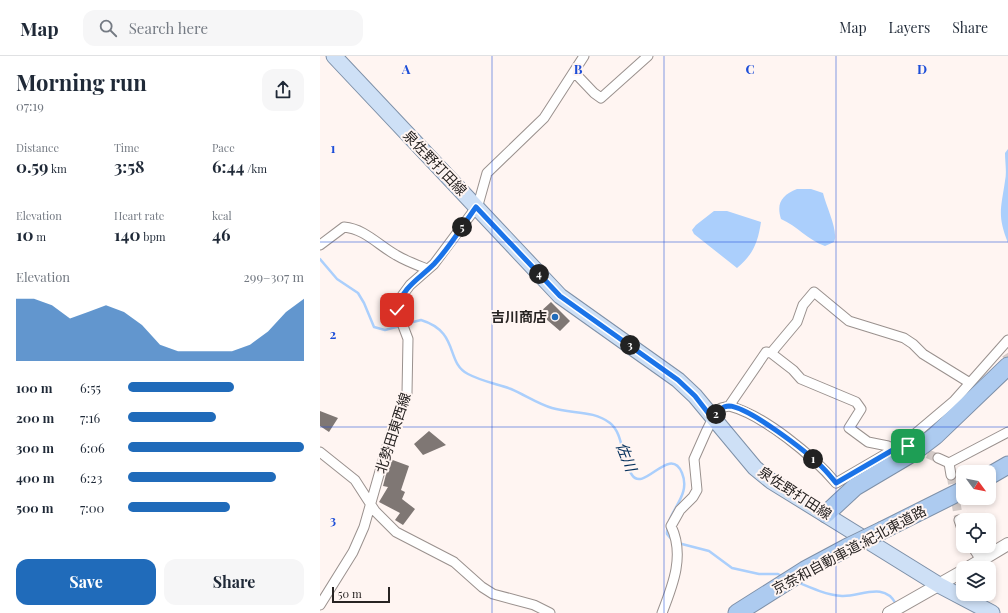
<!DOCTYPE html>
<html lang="en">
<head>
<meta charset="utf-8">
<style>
  body { margin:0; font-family:"Playfair Display","Noto Sans JP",serif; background:#f6f6f7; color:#1f2937; height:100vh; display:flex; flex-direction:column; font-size:15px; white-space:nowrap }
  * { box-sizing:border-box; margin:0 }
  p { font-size:13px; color:#747a83 }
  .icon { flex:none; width:22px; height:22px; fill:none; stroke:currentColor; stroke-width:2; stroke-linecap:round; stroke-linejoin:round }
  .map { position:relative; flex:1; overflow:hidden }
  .side { display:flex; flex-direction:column; background:#fff; width:320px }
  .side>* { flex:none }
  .needle { width:26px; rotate:122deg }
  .fabs { position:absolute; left:636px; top:409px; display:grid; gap:8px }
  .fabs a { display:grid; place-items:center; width:40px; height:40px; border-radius:8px; background:#fff; box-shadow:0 2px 6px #0003; font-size:20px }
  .scale { position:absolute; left:12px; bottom:10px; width:58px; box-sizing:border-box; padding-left:4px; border:2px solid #272322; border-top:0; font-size:11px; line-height:14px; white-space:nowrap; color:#272322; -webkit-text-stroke:3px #fff5f2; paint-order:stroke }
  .pin { position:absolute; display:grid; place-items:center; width:34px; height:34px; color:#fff; margin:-17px; border-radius:8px; box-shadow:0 2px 6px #0006 }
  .km { position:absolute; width:20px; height:20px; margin:-10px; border-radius:50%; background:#222; color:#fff; font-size:11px; line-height:20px; text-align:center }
  .round { display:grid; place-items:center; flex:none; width:42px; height:42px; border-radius:12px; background:#f6f6f7 }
  .overview { display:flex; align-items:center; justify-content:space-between; height:68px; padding:0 16px }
  h1 { font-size:22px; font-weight:700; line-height:30px }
  .stats { display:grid; grid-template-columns:repeat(3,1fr); gap:6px; height:68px; padding:4px 16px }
  .stats div { display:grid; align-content:center }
  .stats b { font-size:17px; font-weight:700 }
  .stats small { font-size:11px; font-weight:400 }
  .stats p { font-size:11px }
  .chart { height:112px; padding:8px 16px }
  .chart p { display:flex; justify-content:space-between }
  .chart svg { width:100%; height:72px; margin-top:4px; fill:#206bba; opacity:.7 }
  .action { display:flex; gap:8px; margin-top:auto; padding:8px 16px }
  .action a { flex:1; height:46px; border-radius:12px; background:#206bba; color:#fff; font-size:16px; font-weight:700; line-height:46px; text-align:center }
  .action a+a { background:#f6f6f7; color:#1f2937 }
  ul { padding:0 16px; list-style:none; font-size:13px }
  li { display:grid; grid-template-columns:64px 48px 1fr; align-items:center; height:30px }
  li i { height:10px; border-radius:5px; background:#206bba }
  header { display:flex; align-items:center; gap:24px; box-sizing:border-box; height:56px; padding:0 20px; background:#fff; border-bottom:1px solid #e0e1e3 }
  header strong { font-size:19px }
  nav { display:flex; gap:22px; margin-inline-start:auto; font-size:14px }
  .search { width:280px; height:36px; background:#f6f6f7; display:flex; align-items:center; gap:10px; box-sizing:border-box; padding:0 14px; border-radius:12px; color:#747a83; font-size:15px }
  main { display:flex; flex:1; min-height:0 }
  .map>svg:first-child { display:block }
  .water { fill:#abcffc }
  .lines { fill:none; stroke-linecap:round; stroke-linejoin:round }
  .stream { stroke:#abcffc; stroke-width:2.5 }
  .building { fill:#7f7774 }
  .minor-tunnel { stroke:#d4cbc8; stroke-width:9; stroke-dasharray:9 4.5; stroke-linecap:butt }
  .minor-casing { stroke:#9a918e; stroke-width:11 }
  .tertiary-casing { stroke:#9a918e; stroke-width:14 }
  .primary-casing { stroke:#7e90a8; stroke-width:17 }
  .motorway-casing { stroke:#7e90a8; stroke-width:19 }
  .minor { stroke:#fff; stroke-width:9 }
  .tertiary { stroke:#fff; stroke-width:12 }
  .primary { stroke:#cee0f6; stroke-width:15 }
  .motorway { stroke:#adcbf0; stroke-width:17 }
  .motorway-bridge-casing { stroke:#7e90a8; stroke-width:19; stroke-linecap:butt }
  .motorway-bridge { stroke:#adcbf0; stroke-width:17 }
  .route-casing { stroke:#fff; stroke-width:8 }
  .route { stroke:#1a73e8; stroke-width:5 }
  .grid { fill:none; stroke:#1d4ed8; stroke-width:1; stroke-opacity:0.55 }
  .poi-dot { fill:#206bba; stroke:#fff5f2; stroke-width:1.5 }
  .labels { text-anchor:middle; stroke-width:4; stroke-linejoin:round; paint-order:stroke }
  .street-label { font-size:14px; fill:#272322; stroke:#fff5f2 }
  .poi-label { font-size:14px; font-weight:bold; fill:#272322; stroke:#fff5f2; text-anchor:end }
  .water-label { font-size:15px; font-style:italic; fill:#042f5b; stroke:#fff5f2 }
  .grid-label { font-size:13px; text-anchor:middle; font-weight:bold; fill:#1d4ed8; stroke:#fff5f2; stroke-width:4; stroke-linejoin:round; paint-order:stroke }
</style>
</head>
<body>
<header>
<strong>Map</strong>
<div class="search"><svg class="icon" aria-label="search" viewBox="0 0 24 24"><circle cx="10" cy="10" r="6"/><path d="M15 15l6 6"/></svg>Search here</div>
<nav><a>Map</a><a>Layers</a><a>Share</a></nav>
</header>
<main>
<section class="side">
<div class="overview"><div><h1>Morning run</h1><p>07:19</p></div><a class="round"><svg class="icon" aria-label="share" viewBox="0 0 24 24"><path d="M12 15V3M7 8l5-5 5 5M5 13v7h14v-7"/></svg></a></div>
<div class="stats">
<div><p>Distance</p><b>0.59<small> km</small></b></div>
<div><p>Time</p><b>3:58</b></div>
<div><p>Pace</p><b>6:44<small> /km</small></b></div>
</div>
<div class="stats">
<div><p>Elevation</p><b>10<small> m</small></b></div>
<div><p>Heart rate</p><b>140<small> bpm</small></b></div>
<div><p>kcal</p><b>46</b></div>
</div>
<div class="chart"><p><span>Elevation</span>299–307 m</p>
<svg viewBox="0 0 160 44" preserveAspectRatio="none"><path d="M0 44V6L10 6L20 10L30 18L40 14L50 10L60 14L70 22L80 34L90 38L100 38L110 38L120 38L130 34L140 26L150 14L160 6V44z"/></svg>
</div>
<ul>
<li><b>100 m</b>6:55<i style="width:60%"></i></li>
<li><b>200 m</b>7:16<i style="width:50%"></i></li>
<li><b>300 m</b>6:06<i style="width:100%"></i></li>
<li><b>400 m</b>6:23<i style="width:84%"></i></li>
<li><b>500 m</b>7:00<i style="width:58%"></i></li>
</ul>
<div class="action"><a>Save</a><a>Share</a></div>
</section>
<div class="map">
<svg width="688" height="557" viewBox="0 0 688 557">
  <rect width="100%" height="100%" fill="#fff5f2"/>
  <path class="water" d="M688,93V187C677,159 681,153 685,125C687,116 685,106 685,97Z
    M477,133H491L503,137C506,150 519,176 514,186L505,190C488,184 477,170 461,163C456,147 462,139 477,133Z
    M394,155H407L441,166C438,186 433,199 417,212L374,178L372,174L376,169Z"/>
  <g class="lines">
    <path class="stream" d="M0,203L17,223L38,237L44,247L54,271L65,274L80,270
      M85,268L101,264C140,276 125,306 148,318C161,325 177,328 191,333C205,339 218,348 232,352C252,358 273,354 290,367C304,378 301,404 312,419C324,437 350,388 362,417C372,441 346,455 347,478L352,484
      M358,487L389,495L412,512L439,518H458L463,521
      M477,526C491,532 507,539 522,540C540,541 564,525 576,548"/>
  </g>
  <path class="building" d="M231,246L250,265L240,275L219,257Z
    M0,355L18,362L9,376L0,370Z
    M109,375L126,389L103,399L94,388Z
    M70,403L89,410L81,434L85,436L82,443L95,453L83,469L75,464L80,457L59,446L68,431L63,430Z"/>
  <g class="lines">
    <path class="minor-tunnel" d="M686,298L688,301
      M595,393L618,402
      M631,419L639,464"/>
    <defs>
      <path id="minor" d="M254,16L274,37L281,42L328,0
        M0,189L24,171C45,173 58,189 76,199C86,205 97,209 107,213
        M451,297L477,266L483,249L494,236L529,265L584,282L593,288L603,298L650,327
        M409,350C444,359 493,400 516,427L583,388L588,390
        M583,388L634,345L688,284
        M0,396L35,424L55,455L76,476L134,506L162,531L173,538L214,549L230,557
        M618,402L629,407L631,419
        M629,407L688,376
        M639,464L643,476
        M652,490L661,504
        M0,549L33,496L44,471L70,380L87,337L88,283L77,254L79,244L90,229L114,208L158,149L167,117L224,62L264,0
        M342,557C353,529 365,499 351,470L360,454L373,441L377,434L374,403L386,376L395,358L401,352L409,350L446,296L451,297L473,314L481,323L536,346L541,353L529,372L548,386L568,390L571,395"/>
      <path id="tertiary" d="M648,512L688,488
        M569,557L643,515"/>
      <path id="primary" d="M14,0L240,240L358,324L375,340L435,412L451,425L619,529L672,557"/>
      <path id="motorway" d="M669,420L688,409
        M506,458L535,431L594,396L615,380L688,310
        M563,474L643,434
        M417,557L485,514L528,491"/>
    </defs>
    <use href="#minor" class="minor-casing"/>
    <use href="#tertiary" class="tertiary-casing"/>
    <use href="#primary" class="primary-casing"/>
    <use href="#motorway" class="motorway-casing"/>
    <use href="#minor" class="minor"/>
    <use href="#tertiary" class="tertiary"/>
    <use href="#primary" class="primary"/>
    <use href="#motorway" class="motorway"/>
    <defs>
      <path id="motorway-bridge" d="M528,491L563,474"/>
    </defs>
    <use href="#motorway-bridge" class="motorway-bridge-casing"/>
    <use href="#motorway-bridge" class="motorway-bridge"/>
  </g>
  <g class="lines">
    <defs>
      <path id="route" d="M77,254C83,230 98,224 114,208C130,191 143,169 156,151L240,240L358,324L375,340L392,362C397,356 402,350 409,350C429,351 487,396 502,411C507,416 512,422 516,427L583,388L588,390"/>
    </defs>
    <use href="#route" class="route-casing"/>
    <use href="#route" class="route"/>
  </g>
  <path class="grid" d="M172,0V557M344,0V557M516,0V557M0,186H688M0,371H688"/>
  <circle class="poi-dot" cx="235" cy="261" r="4"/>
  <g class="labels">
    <g class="street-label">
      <text transform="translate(115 107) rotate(46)" y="5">泉佐野打田線</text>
      <text transform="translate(73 377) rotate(-72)" y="5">北勢田東西線</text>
      <text transform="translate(475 437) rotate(33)" y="5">泉佐野打田線</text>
      <text transform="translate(529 494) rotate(-28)" y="5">京奈和自動車道;紀北東道路</text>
    </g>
    <g class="poi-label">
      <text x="227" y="266">吉川商店</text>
    </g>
    <g class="water-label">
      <text transform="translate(306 401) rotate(68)" y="5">佐川</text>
    </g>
  </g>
  <g class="grid-label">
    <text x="86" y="18">A</text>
    <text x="258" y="18">B</text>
    <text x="430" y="18">C</text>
    <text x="602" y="18">D</text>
    <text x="13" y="97">1</text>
    <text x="13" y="283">2</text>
    <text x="13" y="469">3</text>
  </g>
</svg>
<div class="fabs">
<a><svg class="needle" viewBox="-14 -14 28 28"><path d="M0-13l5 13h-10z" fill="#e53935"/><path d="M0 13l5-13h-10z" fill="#747a83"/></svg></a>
<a><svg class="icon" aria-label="locate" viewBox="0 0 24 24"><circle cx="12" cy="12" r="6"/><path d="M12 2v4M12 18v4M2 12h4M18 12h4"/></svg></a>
<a><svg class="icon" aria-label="layers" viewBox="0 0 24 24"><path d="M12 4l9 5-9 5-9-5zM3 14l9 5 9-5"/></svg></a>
</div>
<div class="scale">50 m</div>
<div class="pin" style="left:588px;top:390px;background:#1e9e55"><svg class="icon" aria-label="arrive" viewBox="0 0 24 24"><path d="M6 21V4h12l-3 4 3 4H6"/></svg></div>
<div class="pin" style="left:77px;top:254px;background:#d93025"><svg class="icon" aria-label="check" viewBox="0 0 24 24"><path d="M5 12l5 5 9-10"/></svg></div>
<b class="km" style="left:493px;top:403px">1</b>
<b class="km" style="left:396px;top:358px">2</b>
<b class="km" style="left:310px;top:289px">3</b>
<b class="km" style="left:219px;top:218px">4</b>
<b class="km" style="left:142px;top:171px">5</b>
</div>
</main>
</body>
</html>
